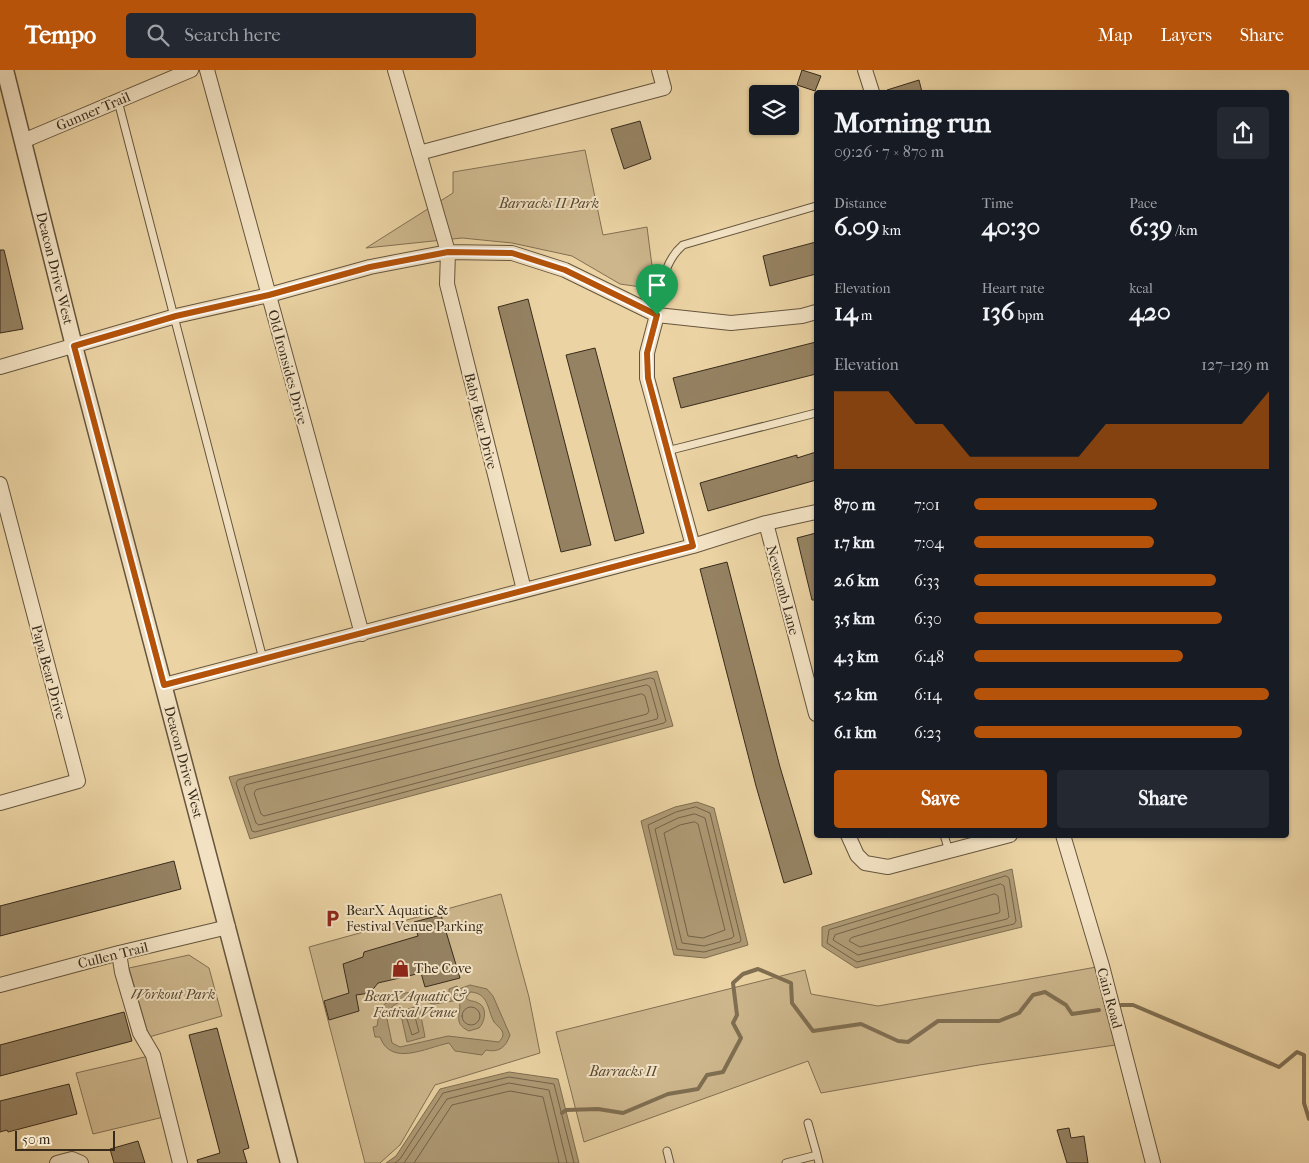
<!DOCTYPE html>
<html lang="en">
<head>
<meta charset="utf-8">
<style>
  body { margin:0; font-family:"IM FELL French Canon",serif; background:#242831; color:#f1f3f6; height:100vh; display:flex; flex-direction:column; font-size:19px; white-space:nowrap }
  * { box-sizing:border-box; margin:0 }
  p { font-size:16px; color:#9ea1a6 }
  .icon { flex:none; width:28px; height:28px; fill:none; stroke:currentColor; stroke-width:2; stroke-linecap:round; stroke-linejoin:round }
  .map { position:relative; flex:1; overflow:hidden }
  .details { position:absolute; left:814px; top:20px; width:475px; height:748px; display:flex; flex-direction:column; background:#171b24; border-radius:5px; box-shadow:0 1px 4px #0004 }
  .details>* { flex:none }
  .controls { position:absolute; left:749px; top:15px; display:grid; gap:10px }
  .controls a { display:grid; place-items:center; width:50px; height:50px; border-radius:5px; background:#171b24; box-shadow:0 1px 4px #0004; font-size:25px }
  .scale { position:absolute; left:15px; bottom:12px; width:100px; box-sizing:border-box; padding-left:5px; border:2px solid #382b1c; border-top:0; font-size:14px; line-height:18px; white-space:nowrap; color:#382b1c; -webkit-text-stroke:4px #f2e2c3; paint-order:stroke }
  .pin { position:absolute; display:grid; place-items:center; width:42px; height:42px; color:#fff; margin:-51px -21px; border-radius:50% 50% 50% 0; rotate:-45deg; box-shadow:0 0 5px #0007 }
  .pin .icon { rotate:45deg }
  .round { display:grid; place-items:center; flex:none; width:52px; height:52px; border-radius:5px; background:#242831 }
  .headline { display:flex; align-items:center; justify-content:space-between; height:85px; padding:0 20px }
  h1 { font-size:28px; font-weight:700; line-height:38px }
  .stats { display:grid; grid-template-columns:repeat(3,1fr); gap:8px; height:85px; padding:5px 20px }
  .stats div { display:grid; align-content:center }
  .stats b { font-size:25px; font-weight:700 }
  .stats small { font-size:14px; font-weight:400 }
  .stats p { font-size:14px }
  .chart { height:140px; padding:10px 20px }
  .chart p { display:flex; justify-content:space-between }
  .chart svg { width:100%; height:90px; margin-top:5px; fill:#b45309; opacity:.7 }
  .primary-button { display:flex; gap:10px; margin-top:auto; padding:10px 20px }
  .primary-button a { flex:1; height:58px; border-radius:5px; background:#b45309; color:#fff; font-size:20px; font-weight:700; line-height:58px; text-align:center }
  .primary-button a+a { background:#242831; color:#f1f3f6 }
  ul { padding:0 20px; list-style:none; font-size:16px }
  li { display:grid; grid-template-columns:80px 60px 1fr; align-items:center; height:38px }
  li i { height:12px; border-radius:6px; background:#b45309 }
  header { display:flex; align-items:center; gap:30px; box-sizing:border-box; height:70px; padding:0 25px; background:#b45309; color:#fff }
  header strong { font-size:24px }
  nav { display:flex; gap:28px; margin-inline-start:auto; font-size:18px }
  .search { width:350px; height:45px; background:#242831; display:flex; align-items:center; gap:12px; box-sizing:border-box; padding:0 18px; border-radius:5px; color:#9ea1a6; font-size:19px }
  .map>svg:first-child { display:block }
  .green { fill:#cdb68c; stroke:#827054 }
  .water { fill:#ae9a75; stroke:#7f6e51; fill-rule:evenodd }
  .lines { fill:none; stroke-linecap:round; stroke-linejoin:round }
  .shore { stroke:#736248; stroke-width:1 }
  .stream { stroke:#7f6e51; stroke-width:4 }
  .building { fill:#958262; stroke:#382b1c }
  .service-casing { stroke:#65553e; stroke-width:9 }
  .minor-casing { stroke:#65553e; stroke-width:16 }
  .tertiary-casing { stroke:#65553e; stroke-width:19 }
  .service { stroke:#f2e2c3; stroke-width:7 }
  .minor { stroke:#f2e2c3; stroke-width:14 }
  .tertiary { stroke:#f2e2c3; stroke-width:16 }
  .route-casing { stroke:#fff; stroke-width:10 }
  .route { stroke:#b45309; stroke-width:6 }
  .labels { text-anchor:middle; stroke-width:4; stroke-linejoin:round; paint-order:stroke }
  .street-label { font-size:14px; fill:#382b1c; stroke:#f2e2c3 }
  .park-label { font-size:14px; font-style:italic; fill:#564732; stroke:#f2e2c3 }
  .poi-label { font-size:14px; fill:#382b1c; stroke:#f2e2c3; text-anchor:start }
</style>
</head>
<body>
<header>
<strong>Tempo</strong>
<div class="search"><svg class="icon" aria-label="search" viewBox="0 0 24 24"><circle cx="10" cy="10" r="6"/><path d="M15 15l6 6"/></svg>Search here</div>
<nav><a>Map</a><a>Layers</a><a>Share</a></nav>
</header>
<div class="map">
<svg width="1309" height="1093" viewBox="0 0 1309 1093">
  <rect width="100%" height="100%" fill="#ebd3a3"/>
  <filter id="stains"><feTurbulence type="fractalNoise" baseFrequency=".004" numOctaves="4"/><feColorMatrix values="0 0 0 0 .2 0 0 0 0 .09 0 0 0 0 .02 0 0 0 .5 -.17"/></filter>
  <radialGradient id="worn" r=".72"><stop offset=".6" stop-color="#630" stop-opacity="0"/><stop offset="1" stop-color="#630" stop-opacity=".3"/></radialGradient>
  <path class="green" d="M585,80L603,165L647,157L655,219L620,214L572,186L512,173L462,168L366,178L453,123V102Z
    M501,824L529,927L540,983L435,1015L400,1075L380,1093H365L309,877Z
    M189,885L209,898L222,946L149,967L129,898Z
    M1102,896L1122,974L979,995L821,1023L808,991L584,1072L556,962L805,900L811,924L878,936Z
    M153,985L168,1046L93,1064L76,1003Z"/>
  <path class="water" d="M657,601L673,656L250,769L229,707Z
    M697,732L714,738L748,875L705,888L674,885L641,751L675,737Z
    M1012,799L1022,857L856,898L822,876V857Z
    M470,915L487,919L493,926L510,965C506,977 499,983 486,980L482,985L455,981L449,973C425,978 391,997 380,967H375L373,957L377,956L380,938C415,908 418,932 449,923V919L457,916L459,919ZM470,922C489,923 487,939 494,952C497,956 503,959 503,965C502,969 501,969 499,972L448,966L400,977L392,973L386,944L394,935L408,928L434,934L459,930C463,943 451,953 469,961L479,958C485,952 488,937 478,933C473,930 470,932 466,928Z
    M419,936L425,967L407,972L400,941Z
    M509,1002L558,1009L579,1093H386L396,1086L440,1019Z"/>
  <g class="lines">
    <path class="shore" d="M651,608L654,609L666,651L664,653L255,762L252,761L236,713L238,710Z
      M647,615L650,617L658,646L657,649L259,755L256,753L244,718L246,715Z
      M642,624L645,626L649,641L647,644L264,746L261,744L254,723L256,720Z
      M696,737L710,743L741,870L740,872L704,882L677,879L648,755L676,742Z
      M695,744L705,748L734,866L732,868L704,876L682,873L655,759L678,748Z
      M695,752L698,754L725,860L703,868L688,866L664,763L680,755Z
      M1006,806L1009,808L1016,851L1014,854L857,892L827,873L829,860Z
      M1001,814L1004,816L1009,847L1007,849L858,885L833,870L835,865Z
      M995,824L998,826L1000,841L999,843L860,877L849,871L851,868Z
      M462 946a9 9 0 1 1 18 0a9 9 0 1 1-18 0Z
      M414,943L419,962L412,965L406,946Z
      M395,1093L400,1089L443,1023L509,1007L554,1014L574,1093
      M404,1093L447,1029L509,1013L549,1020L567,1093
      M414,1093L452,1035L510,1021L543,1027L559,1093"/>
    <path class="stream" d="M1121,935H1133L1279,997L1297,982L1304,985V1033L1309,1049
      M562,1043L566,1040L598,1039L623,1043L668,1024L698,1019L707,1005L723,1002L741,968L733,953L737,945L733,913L743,904L758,899L791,913L792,933L813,961L861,954L898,971L908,972L938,951H999L1019,943L1033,925L1045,922L1066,935L1072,944L1099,940"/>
  </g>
  <path class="building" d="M802,0L821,6L815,21L797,15Z
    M919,10L922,22H887V20Z
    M640,51L651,89L624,99L611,59Z
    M816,172V204L770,216L763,186Z
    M0,180H4L23,259L0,263Z
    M528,229L591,475L561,482L498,237Z
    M816,272V304L681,338L673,308Z
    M595,278L644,463L615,471L566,285Z
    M816,382V410L708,441L700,413L797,385V388Z
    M816,463V530H812L797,468Z
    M727,492L780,697L812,804L784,813L756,716L700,499Z
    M174,791L181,819L0,866V836Z
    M441,845L460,908L425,917L421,903L378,913L370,923L356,925L359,941L329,950L324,931L349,923L343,894L363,887L364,882L418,866L414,852Z
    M124,942L132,971L0,1006V975Z
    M217,958L249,1078L243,1080L247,1093H198L197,1090L220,1083L189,965Z
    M69,1014L77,1044L8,1062L7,1060L0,1062V1031Z
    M1069,1058L1071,1068L1084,1066L1088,1093H1067L1057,1060Z
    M138,1071L145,1093H114L110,1079Z"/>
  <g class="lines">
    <defs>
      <path id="service" d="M118,31L263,589
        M657,245C662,219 662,193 683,175L816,136
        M667,381L816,343
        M944,765L949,781
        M667,1081L670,1093
        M817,1085L819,1093
        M786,1093L817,1085L808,1053"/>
      <path id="minor" d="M207,0L362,564
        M395,0L448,182L447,214L524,520
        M865,0L872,22
        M23,71L191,0
        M419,83L664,18L659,0
        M657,245L647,283V308L693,476
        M0,297L176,246L269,225L370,197L448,182L512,183L565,200L657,245L731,253L802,246L816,242
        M0,414L78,711L0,733
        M766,453L816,644
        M164,615L693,476L766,453L816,442
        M848,765L857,785L865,793L888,797L1010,765
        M1063,765L1102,896L1153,1093
        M119,883L122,902L140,963L153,985L180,1093
        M0,915L119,883L228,857
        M57,1093L72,1089L81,1093"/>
      <path id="tertiary" d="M5,0L74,276L289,1093"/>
    </defs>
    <use href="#service" class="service-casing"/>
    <use href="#minor" class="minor-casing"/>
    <use href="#tertiary" class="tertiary-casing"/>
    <use href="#service" class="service"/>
    <use href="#minor" class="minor"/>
    <use href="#tertiary" class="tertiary"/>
  </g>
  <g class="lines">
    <defs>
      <path id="route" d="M448,182L512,183L565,200L657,245L647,283L648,308L693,476L164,615L74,276L176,246L269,225L370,197Z"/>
    </defs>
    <use href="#route" class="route-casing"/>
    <use href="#route" class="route"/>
  </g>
  <defs>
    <symbol id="parking-bare" viewBox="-9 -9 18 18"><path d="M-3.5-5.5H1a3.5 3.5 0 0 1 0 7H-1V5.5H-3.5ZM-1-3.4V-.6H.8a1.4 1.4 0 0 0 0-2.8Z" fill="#8f2418" stroke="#f2e2c3" stroke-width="2.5" paint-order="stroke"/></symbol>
    <symbol id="shop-bare" viewBox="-9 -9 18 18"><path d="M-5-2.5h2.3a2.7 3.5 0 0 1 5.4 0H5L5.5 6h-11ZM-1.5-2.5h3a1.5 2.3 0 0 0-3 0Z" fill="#8f2418" stroke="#f2e2c3" stroke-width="2.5" paint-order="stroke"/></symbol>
  </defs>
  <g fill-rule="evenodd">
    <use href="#parking-bare" x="320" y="836" width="25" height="25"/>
    <use href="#shop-bare" x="388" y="886" width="25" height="25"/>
  </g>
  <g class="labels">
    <g class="street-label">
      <text transform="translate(93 41) rotate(-23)" y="5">Gunner Trail</text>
      <text transform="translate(55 198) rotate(76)" y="5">Deacon Drive West</text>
      <text transform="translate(288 297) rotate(75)" y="5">Old Ironsides Drive</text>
      <text transform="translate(481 351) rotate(76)" y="5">Baby Bear Drive</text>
      <text transform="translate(783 520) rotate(75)" y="5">Newcomb Lane</text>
      <text transform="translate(49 602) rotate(75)" y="5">Papa Bear Drive</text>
      <text transform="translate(184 692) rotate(75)" y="5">Deacon Drive West</text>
      <text transform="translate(113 885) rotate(-14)" y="5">Cullen Trail</text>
      <text transform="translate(1110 928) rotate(75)" y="5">Cain Road</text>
    </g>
    <g class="park-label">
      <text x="549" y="138">Barracks II Park</text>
      <text x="173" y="929">Workout Park</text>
      <text x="415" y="931">BearX Aquatic &amp;<tspan x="415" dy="16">Festival Venue</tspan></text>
      <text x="623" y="1006">Barracks II</text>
    </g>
    <g class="poi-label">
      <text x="346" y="845">BearX Aquatic &amp;<tspan x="346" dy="16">Festival Venue Parking</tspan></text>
      <text x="414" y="903">The Cove</text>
    </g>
  </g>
  <rect width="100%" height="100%" filter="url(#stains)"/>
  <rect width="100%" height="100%" fill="url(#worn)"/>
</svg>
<div class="controls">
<a><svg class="icon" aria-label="layers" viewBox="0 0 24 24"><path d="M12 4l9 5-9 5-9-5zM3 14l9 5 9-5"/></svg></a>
</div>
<div class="scale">50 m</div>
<div class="pin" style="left:657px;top:245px;background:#1e9e55"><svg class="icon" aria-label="arrive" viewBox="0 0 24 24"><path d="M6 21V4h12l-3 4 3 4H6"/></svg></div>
<section class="details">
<div class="headline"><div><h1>Morning run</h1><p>09:26 · 7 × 870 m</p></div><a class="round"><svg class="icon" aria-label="share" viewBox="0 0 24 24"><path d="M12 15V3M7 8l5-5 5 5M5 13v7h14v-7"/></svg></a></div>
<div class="stats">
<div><p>Distance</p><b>6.09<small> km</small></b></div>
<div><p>Time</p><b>40:30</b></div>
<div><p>Pace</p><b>6:39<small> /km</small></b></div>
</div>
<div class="stats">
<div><p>Elevation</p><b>14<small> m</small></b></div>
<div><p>Heart rate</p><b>136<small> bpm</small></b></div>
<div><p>kcal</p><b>420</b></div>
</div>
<div class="chart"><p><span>Elevation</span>127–129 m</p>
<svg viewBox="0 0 160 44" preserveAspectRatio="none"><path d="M0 44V6L10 6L20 6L30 22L40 22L50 38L60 38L70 38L80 38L90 38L100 22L110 22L120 22L130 22L140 22L150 22L160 6V44z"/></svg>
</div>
<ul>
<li><b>870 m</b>7:01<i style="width:62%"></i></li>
<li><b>1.7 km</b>7:04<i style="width:61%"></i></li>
<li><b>2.6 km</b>6:33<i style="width:82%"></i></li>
<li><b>3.5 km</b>6:30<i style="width:84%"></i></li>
<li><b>4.3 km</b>6:48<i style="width:71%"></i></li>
<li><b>5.2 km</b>6:14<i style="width:100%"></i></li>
<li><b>6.1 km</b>6:23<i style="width:91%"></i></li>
</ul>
<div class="primary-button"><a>Save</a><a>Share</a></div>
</section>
</div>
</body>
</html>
